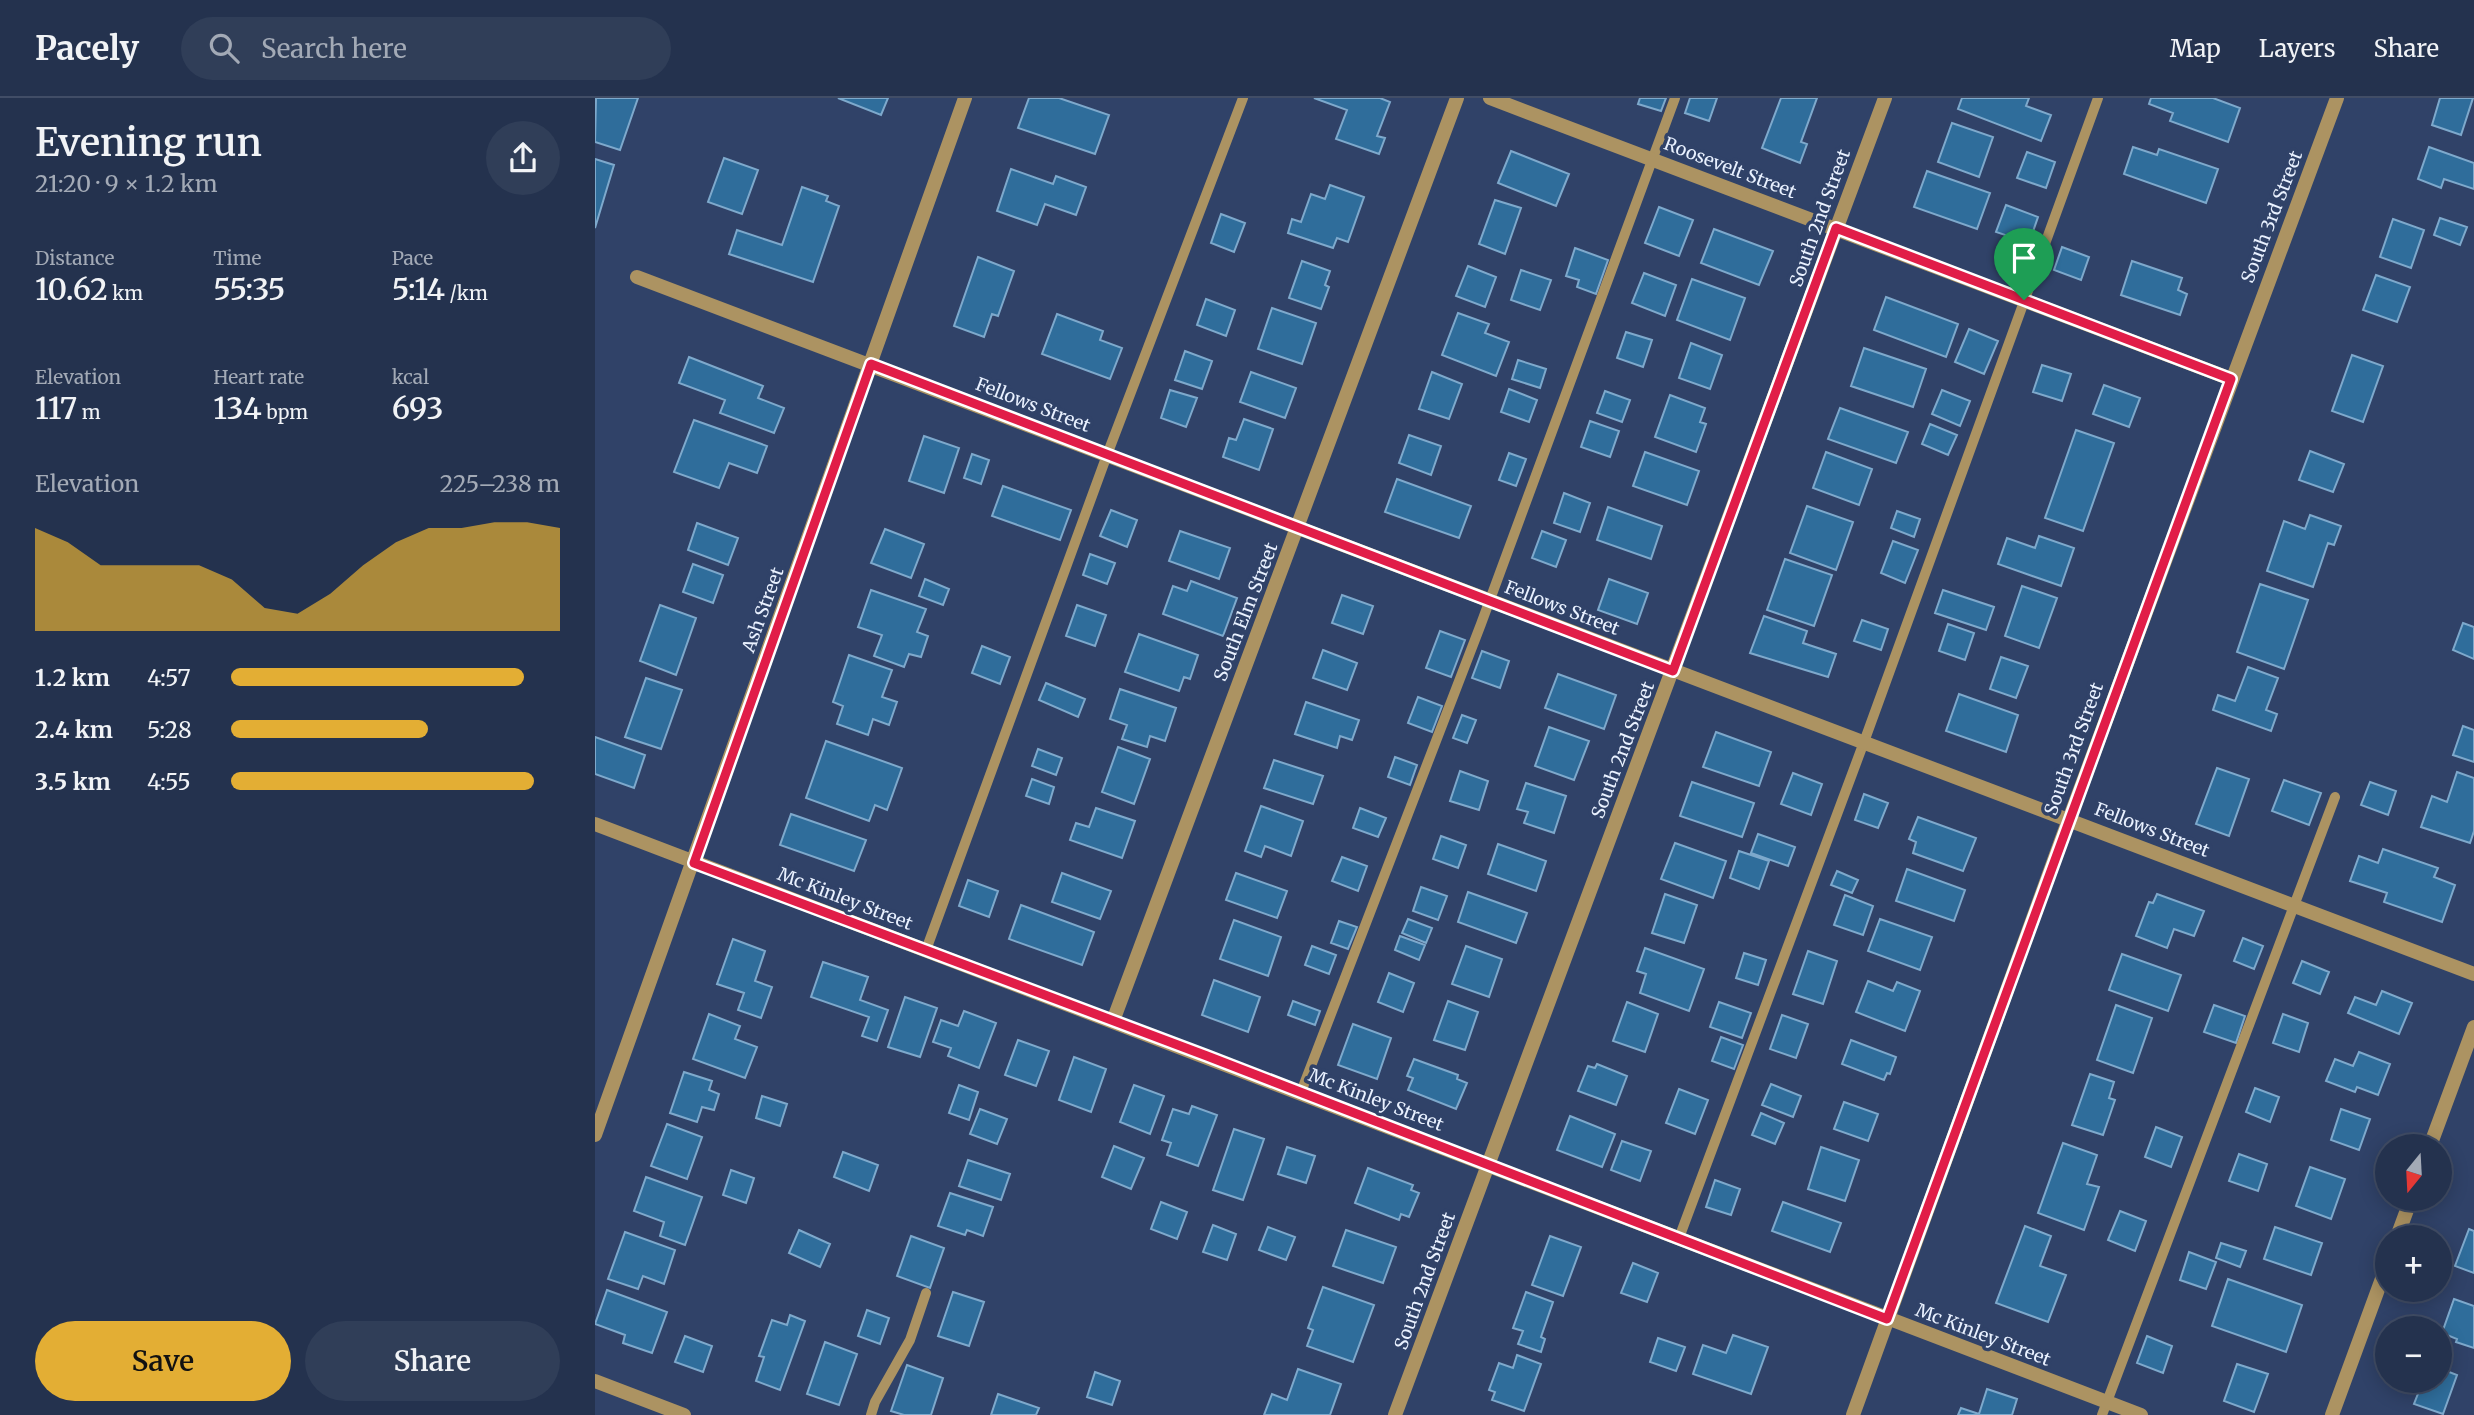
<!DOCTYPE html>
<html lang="en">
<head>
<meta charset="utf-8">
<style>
  body { margin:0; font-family:Merriweather,serif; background:#303e58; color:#f1f3f6; height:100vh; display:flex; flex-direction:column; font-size:26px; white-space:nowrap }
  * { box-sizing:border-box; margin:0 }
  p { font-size:23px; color:#a3aab6 }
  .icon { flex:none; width:38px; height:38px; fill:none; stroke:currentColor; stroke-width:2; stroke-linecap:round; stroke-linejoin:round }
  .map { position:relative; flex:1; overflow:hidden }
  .details { display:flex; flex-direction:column; background:#24324e; width:595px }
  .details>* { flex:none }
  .needle { width:46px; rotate:198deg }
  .buttons { position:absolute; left:1780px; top:1036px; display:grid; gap:14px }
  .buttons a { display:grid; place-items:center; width:77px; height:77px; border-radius:50%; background:#24324e; box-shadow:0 4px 18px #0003,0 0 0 2px #414d66; font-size:35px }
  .pin { position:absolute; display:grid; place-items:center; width:60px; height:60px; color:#fff; margin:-72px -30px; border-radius:50% 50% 50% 0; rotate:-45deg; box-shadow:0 0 7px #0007 }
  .pin .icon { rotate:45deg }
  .round { display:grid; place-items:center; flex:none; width:74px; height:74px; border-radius:37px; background:#303e58 }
  .head { display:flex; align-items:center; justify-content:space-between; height:119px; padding:0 35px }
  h1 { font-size:38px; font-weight:600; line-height:52px }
  .figures { display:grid; grid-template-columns:repeat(3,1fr); gap:10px; height:119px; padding:7px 35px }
  .figures div { display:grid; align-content:center }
  .figures b { font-size:30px; font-weight:600 }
  .figures small { font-size:19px; font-weight:400 }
  .figures p { font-size:19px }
  .chart { height:196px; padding:14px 35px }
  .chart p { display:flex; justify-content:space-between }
  .chart svg { width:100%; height:126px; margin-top:7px; fill:#e3ae34; opacity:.7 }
  .action { display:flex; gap:14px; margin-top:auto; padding:14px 35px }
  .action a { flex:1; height:80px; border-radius:42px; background:#e3ae34; color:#111; font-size:28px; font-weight:600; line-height:80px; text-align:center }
  .action a+a { background:#303e58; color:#f1f3f6 }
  ul { padding:0 35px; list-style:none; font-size:23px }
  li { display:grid; grid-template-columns:112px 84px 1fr; align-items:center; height:52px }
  li i { height:18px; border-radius:9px; background:#e3ae34 }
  header { display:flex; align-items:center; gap:42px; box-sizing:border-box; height:98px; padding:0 35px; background:#24324e; border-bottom:2px solid #414d66 }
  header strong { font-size:33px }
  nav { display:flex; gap:38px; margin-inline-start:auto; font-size:24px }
  .search { width:490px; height:63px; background:#303e58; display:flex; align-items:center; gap:18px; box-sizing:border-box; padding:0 24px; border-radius:38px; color:#a3aab6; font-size:26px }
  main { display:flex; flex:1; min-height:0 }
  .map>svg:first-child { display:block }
  .building { fill:#2f6d9b; stroke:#7ea9cc; stroke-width:2 }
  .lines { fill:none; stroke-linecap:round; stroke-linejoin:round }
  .service { stroke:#ac9362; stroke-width:10 }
  .minor { stroke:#ac9362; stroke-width:14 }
  .tertiary { stroke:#ac9362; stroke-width:14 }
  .route-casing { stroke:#fff; stroke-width:14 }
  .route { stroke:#e11d48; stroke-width:9 }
  .labels { text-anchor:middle; stroke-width:7; stroke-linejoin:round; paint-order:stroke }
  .street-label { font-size:18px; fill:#e9f1ff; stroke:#304268 }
</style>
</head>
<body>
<header>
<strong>Pacely</strong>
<div class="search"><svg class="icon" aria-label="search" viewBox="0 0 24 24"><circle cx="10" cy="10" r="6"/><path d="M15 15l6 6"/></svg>Search here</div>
<nav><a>Map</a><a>Layers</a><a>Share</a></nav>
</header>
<main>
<section class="details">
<div class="head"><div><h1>Evening run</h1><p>21:20 · 9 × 1.2 km</p></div><a class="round"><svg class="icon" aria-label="share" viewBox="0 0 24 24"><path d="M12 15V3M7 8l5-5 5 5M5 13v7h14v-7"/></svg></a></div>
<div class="figures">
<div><p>Distance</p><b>10.62<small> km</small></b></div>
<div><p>Time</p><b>55:35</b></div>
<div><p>Pace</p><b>5:14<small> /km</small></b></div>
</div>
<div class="figures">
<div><p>Elevation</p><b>117<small> m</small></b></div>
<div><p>Heart rate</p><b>134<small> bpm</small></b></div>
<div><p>kcal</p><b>693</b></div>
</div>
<div class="chart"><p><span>Elevation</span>225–238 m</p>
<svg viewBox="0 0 160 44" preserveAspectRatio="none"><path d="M0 44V8L10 13L20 21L30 21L40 21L50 21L60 26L70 36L80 38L90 31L100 21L110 13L120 8L130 8L140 6L150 6L160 8V44z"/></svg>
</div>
<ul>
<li><b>1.2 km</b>4:57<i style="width:89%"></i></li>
<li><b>2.4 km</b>5:28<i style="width:60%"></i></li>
<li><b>3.5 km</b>4:55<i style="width:92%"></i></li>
</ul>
<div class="action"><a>Save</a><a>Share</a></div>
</section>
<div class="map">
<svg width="1879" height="1317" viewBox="0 0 1879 1317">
  <rect width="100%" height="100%" fill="#304268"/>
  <path class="building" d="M1,0H43L25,52L0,44Z
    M243,0H293L286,17Z
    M434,0H464L514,17L500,56L423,30Z
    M719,0H785L795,4L782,38L790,40L784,56L741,41L752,12Z
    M1045,0H1071L1066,13L1043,6Z
    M1095,0H1122L1114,23L1090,15Z
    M1186,0H1222L1206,44L1212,46L1205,65L1167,50Z
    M1367,0H1434L1431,8L1456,17L1446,43L1363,11Z
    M1556,0H1618L1645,10L1633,44L1575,23L1578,15L1554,6Z
    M1845,0H1878L1866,37L1837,27Z
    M1357,25L1398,39L1384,79L1343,64Z
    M1538,49L1562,57L1564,51L1623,71L1611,105L1529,76Z
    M1834,49L1879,65V91L1849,81L1846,90L1823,81Z
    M916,53L974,76L961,108L903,85Z
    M1432,54L1460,64L1451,90L1422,80Z
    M129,60L163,72L147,116L113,104Z
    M0,61L19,67L0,130Z
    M416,71L458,86L461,78L491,89L481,117L450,106L442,127L402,113Z
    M1332,73L1395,95L1382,131L1319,109Z
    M735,87L769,99L753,144L742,140L738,150L693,135L697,121L706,124L716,96L730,101Z
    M207,89L233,98L231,103L244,108L218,184L134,156L142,132L187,147Z
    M900,102L926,110L910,156L884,146Z
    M1411,107L1443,119L1434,145L1401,134Z
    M1064,109L1098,122L1084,158L1050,145Z
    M626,116L650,125L639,154L616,145Z
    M1845,120L1872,129L1865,147L1839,137Z
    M1798,121L1829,132L1816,170L1785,159Z
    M1119,131L1178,153L1164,187L1106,165Z
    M1467,149L1494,159L1486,182L1459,172Z
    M980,150L1013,162L1001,196L982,189L984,182L971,178Z
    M383,159L419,173L403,218L397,216L389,239L359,228Z
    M707,163L735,173L730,187L734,189L726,211L694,200Z
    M1537,163L1587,180L1583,192L1592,196L1585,217L1526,197Z
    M873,168L901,179L890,209L861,198Z
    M926,172L956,182L945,212L916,202Z
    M1049,175L1081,187L1070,218L1037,205Z
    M1781,177L1815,189L1802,224L1768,212Z
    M1097,181L1150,200L1135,242L1082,222Z
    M1291,199L1363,226L1351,259L1279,232Z
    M611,201L640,212L631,238L602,227Z
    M677,210L721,225L707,266L663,251Z
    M863,215L894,226L890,235L914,244L901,278L847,257Z
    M462,216L508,233L505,242L527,250L515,281L447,256Z
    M1374,231L1403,243L1389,276L1360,264Z
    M1031,234L1057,242L1048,269L1022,260Z
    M1096,245L1127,257L1115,291L1084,280Z
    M1269,250L1331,271L1318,309L1256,288Z
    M590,253L617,263L607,291L580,282Z
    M1757,257L1788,268L1768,324L1737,313Z
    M94,259L168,288L163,300L189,310L179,335L125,315L130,302L84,285Z
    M923,262L951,271L945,290L917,281Z
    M1447,267L1476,276L1467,303L1438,294Z
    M656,274L701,290L690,320L645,304Z
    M837,274L867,286L854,321L824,311Z
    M1509,287L1545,300L1534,329L1498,316Z
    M914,291L942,302L934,324L906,314Z
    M575,292L602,300L591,329L566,320Z
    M1347,292L1375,303L1365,328L1337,316Z
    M1010,293L1035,302L1027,324L1002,315Z
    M1075,297L1110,310L1105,324L1111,326L1101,354L1060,339Z
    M1245,310L1313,334L1301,365L1233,341Z
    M649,321L678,331L664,372L628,359L634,340L641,342Z
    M99,322L172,348L162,375L134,365L124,390L79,374Z
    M995,323L1024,333L1015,359L986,349Z
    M1335,326L1362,337L1353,357L1327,346Z
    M1481,332L1519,345L1488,433L1450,420Z
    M814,337L846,348L836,377L804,365Z
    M329,338L364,350L349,395L314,383Z
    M1715,353L1749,366L1738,394L1704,382Z
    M1050,354L1104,373L1092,407L1038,388Z
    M1231,354L1277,371L1264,407L1218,390Z
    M914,355L931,361L921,388L904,382Z
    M377,356L394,362L386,386L369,380Z
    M802,381L876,408L864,440L790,414Z
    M408,388L476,412L465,442L397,418Z
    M969,395L995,405L985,434L959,425Z
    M1212,408L1258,424L1241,472L1195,455Z
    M1013,409L1067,428L1056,461L1002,442Z
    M516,412L542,422L532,449L505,438Z
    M1302,413L1325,421L1319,439L1296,430Z
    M1715,417L1746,428L1739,447L1733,445L1718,489L1672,473L1689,423L1710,431Z
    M102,425L143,440L133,467L93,452Z
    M290,431L329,446L316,480L276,465Z
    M585,433L635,450L624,481L574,463Z
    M947,433L971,442L961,469L937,460Z
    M1444,438L1479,450L1466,488L1403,466L1412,440L1440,450Z
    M1298,443L1323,452L1310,485L1286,475Z
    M495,456L520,465L512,486L488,477Z
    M1190,461L1237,477L1219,528L1172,512Z
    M98,466L128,477L118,505L88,494Z
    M330,481L354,491L348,507L324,498Z
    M1014,481L1053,495L1042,526L1003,512Z
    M596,483L642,500L628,538L568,516L578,488L592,493Z
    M1665,486L1713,502L1689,571L1642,554Z
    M1427,488L1462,500L1444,550L1410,538Z
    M276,492L331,511L322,534L333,538L326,559L314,556L309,569L279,558L287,537L263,529Z
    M1348,492L1399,509L1391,532L1340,515Z
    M747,497L778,508L768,536L737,525Z
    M65,507L101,520L81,577L45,563Z
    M482,507L511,517L500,548L471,538Z
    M1169,518L1212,533L1208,545L1241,556L1233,579L1155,555Z
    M1267,522L1293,531L1286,552L1259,543Z
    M1868,525L1879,529V561L1858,552Z
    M1353,526L1379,535L1370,562L1344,553Z
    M845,533L870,542L856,579L831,570Z
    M544,536L603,557L595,581L589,579L584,593L530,574Z
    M387,548L415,559L405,586L377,575Z
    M728,552L762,565L752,592L718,580Z
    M887,553L914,563L905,590L877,580Z
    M254,557L297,572L287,599L302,604L294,627L278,621L273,637L242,626L248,608L238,604Z
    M1406,559L1433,568L1421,600L1395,591Z
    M1653,569L1683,580L1671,612L1682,616L1676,633L1618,612L1623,597L1640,603Z
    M963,576L1021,597L1009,631L950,610Z
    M51,580L87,592L66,651L30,639Z
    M451,585L490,601L483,619L444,602Z
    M525,591L581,610L570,643L555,638L552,649L527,641L532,627L515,621Z
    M1364,596L1423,617L1411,654L1351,633Z
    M823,599L847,608L837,634L813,625Z
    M711,604L764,622L757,642L745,638L742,650L700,636Z
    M867,617L881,622L872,645L858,640Z
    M1868,628L1879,632V664L1858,657Z
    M954,629L994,643L979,682L940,668Z
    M1121,634L1176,654L1164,688L1108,669Z
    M0,639L50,657L39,690L0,676Z
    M231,643L307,670L292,712L280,707L274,723L211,700Z
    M523,649L555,661L539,706L507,694Z
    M443,651L467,660L461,677L437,668Z
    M800,659L822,667L815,687L793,679Z
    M679,662L728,678L718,706L669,690Z
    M1622,670L1654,681L1634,738L1601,726Z
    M865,673L893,683L884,712L855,703Z
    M1862,674L1879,680V733L1875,745L1826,729L1837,698L1852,704Z
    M1198,675L1227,686L1216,717L1186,706Z
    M437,681L459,689L454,706L431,698Z
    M1689,682L1726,695L1714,727L1677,713Z
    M1097,684L1159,705L1147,739L1085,718Z
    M1775,684L1801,693L1793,717L1766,707Z
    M931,685L971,698L959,735L929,725L933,714L922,711Z
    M1269,696L1293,705L1283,730L1260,722Z
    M666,708L708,723L696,758L670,748L666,759L650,753Z
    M501,710L540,723L527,760L475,742L481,725L494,729Z
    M765,710L791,720L783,739L758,730Z
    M196,716L271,742L259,773L185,747Z
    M1323,719L1381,740L1368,773L1318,755L1321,744L1314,741Z
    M1163,736L1200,749L1193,768L1156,755Z
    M846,738L871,747L863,770L838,761Z
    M1080,745L1131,763L1118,800L1066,781Z
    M903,746L951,763L941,793L893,776Z
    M1788,751L1843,770L1839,779L1860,787L1847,824L1789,804L1792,795L1755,783L1764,758L1783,765Z
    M1144,753L1174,763L1164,791L1135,780Z
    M747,759L772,768L763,793L737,783Z
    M1312,771L1370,792L1359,823L1301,803Z
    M1242,773L1263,782L1257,795L1236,787Z
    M467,775L516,793L505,821L457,804Z
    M641,775L692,793L682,820L631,802Z
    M373,782L403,793L394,819L364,808Z
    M826,789L852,798L843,822L818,813Z
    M873,794L932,815L921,845L863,824Z
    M1070,796L1102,807L1089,845L1057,835Z
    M1562,796L1609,813L1599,838L1579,831L1572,850L1541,838L1554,804L1558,805Z
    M1250,797L1278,808L1268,837L1239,827Z
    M426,807L499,834L487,867L414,841Z
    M813,821L837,830L831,845L807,835Z
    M1285,821L1337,839L1325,872L1273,853Z
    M639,822L686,839L673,878L625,861Z
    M744,823L762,829L753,851L736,845Z
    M805,838L830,847L824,862L800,852Z
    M1648,840L1668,848L1659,871L1639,863Z
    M138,841L170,853L160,883L177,889L166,920L143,912L149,895L122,886Z
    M717,848L741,857L734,876L710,867Z
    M871,848L907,861L894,899L857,886Z
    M1050,850L1109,871L1094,913L1045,895L1051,876L1042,873Z
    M1213,853L1242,863L1228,906L1198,896Z
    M1149,855L1171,862L1163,887L1141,880Z
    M1527,856L1586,877L1573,913L1514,892Z
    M1707,863L1734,874L1725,896L1698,885Z
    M228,864L273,879L265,902L293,912L282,943L267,938L274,919L216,899Z
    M794,875L819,885L808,914L783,904Z
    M619,882L665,899L653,934L607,917Z
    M1273,883L1298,893L1302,884L1325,893L1310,933L1261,914Z
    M1787,893L1817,905L1804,936L1753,915L1760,899L1781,907Z
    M310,899L342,910L325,959L293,949Z
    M698,903L725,913L720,927L693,917Z
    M853,903L883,914L870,952L839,942Z
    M1032,904L1063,916L1050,954L1018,943Z
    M1124,904L1156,915L1147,940L1115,929Z
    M1521,907L1557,920L1538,975L1502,962Z
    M1619,907L1650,918L1641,945L1609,934Z
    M369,913L401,925L384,970L353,958L356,950L338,944L346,922L363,928Z
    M114,916L145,928L140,941L162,949L150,980L98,961Z
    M1688,916L1713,925L1704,954L1678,945Z
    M1187,917L1213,926L1201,960L1175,951Z
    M758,926L796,940L782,981L743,967Z
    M1126,939L1148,947L1139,971L1117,963Z
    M423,942L454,953L441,988L410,977Z
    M1256,942L1301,959L1295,976L1292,975L1289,982L1247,966Z
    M1764,954L1795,966L1783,997L1762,989L1760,994L1731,983L1740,961L1758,968Z
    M479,959L511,971L496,1014L464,1002Z
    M819,961L863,977L862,981L872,985L861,1011L813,992L818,980L812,978Z
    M1002,966L1032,978L1021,1007L983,993L993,968L1000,970Z
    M89,974L117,983L114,992L124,996L119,1012L107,1009L102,1024L75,1015Z
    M1495,976L1519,984L1514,1000L1520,1002L1508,1037L1477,1027Z
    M1176,986L1206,998L1198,1019L1167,1007Z
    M364,987L383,994L374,1022L354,1015Z
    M539,987L569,998L555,1036L525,1024Z
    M1660,990L1684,999L1675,1024L1651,1014Z
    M1084,991L1113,1002L1100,1036L1071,1025Z
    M167,998L192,1006L185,1028L161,1020Z
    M1249,1004L1283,1016L1273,1043L1239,1031Z
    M597,1008L622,1017L603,1068L572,1057L576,1045L567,1042L578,1011L594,1016Z
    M385,1011L412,1021L402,1046L375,1036Z
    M1746,1011L1775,1021L1764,1052L1736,1042Z
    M1166,1015L1189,1025L1180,1046L1157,1037Z
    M975,1018L1020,1036L1007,1069L962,1052Z
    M72,1026L107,1039L92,1081L56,1068Z
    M1561,1029L1587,1039L1576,1069L1550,1059Z
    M639,1031L669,1041L648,1102L618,1092Z
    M1027,1043L1056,1053L1045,1083L1016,1072Z
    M1468,1045L1502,1057L1492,1086L1504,1089L1489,1132L1443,1115Z
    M519,1048L549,1060L536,1091L507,1079Z
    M692,1049L720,1058L711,1085L683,1076Z
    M1226,1049L1264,1062L1250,1103L1213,1091Z
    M248,1054L283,1067L274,1093L239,1079Z
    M1644,1056L1672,1066L1663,1093L1634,1083Z
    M373,1062L415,1076L406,1102L364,1088Z
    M1715,1069L1750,1081L1736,1121L1701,1108Z
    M773,1070L818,1087L816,1092L824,1095L814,1119L806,1116L804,1122L760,1105Z
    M136,1072L159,1080L151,1105L128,1097Z
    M51,1079L107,1099L90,1147L65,1138L69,1124L39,1113Z
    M1120,1082L1145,1091L1136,1117L1111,1109Z
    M355,1095L398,1109L388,1138L372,1132L370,1137L343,1128Z
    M566,1104L592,1114L582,1141L556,1131Z
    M1188,1104L1246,1125L1235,1154L1177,1133Z
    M1525,1113L1551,1123L1540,1153L1513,1142Z
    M618,1127L641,1136L632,1162L608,1154Z
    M1430,1128L1456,1138L1445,1168L1471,1177L1453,1224L1401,1205Z
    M673,1129L700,1139L691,1162L664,1152Z
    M1680,1129L1727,1145L1716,1177L1669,1161Z
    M1874,1131L1879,1133V1175L1860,1168Z
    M204,1132L235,1146L225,1169L194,1155Z
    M751,1132L801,1149L788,1185L738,1168Z
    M30,1134L80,1152L69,1186L48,1178L43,1191L13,1181Z
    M316,1138L349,1150L335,1190L302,1178Z
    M955,1138L986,1149L968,1198L937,1187Z
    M1626,1145L1651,1153L1645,1169L1621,1160Z
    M1594,1154L1621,1164L1611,1191L1585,1182Z
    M1038,1165L1063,1175L1052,1204L1026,1195Z
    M1633,1181L1707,1207L1691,1254L1617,1228Z
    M728,1189L779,1207L758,1264L712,1248L718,1232L713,1230Z
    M12,1192L72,1214L57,1255L28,1245L30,1237L0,1226Z
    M358,1194L389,1204L374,1248L343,1238Z
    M931,1194L958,1204L946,1239L950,1241L946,1254L923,1246L928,1233L918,1230Z
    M1859,1201L1879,1208V1250L1861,1244L1862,1241L1847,1235Z
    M272,1212L294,1220L285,1246L263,1238Z
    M195,1217L210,1223L185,1292L161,1283L169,1259L164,1258L177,1222L192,1227Z
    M1138,1237L1173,1249L1156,1296L1098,1276L1108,1247L1131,1255Z
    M90,1238L117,1248L108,1274L80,1264Z
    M1552,1238L1577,1248L1568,1275L1542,1265Z
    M1063,1240L1090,1249L1081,1273L1055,1264Z
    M230,1244L262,1256L244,1307L212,1296Z
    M922,1257L946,1266L929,1313L897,1302L900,1294L894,1292L904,1265L918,1270Z
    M1642,1266L1673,1276L1659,1314L1629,1303Z
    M312,1267L348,1280L336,1317H309L296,1313Z
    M1844,1270L1862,1277L1848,1316L1819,1306L1828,1283H1844Z
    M703,1271L746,1286L735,1317H669L677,1296L692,1302Z
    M500,1274L525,1283L517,1307L492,1299Z
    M1392,1291L1422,1301L1417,1317H1363L1366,1310L1384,1316Z
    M403,1296L444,1310L441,1317H396Z"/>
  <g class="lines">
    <path class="service" d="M331,852L512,357L648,0
      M706,994L886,526L1080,0
      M1084,1140L1269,644L1503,0
      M276,1317L280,1304L315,1242L331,1195
      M1507,1317L1740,699"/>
    <path class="minor" d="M895,0L1636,281
      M42,179L1879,876
      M0,726L1546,1317
      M518,923L862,0
      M0,1037L370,0
      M1835,1048L1879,929
      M1802,1139L1816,1101
      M0,1283L89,1317
      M800,1317L1290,0
      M1737,1317L1792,1167"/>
    <path class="tertiary" d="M1258,1317L1466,743L1742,0"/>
  </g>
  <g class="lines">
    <defs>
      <path id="route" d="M1241,130L1636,281L1292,1221L612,958L99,765L276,266L1078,573Z"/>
    </defs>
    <use href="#route" class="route-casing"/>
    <use href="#route" class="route"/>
  </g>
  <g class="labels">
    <g class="street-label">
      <text transform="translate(1135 70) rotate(21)" y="6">Roosevelt Street</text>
      <text transform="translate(1677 119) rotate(-69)" y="6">South 3rd Street</text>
      <text transform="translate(1225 120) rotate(-70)" y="6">South 2nd Street</text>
      <text transform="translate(438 307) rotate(21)" y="6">Fellows Street</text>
      <text transform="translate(967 510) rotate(21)" y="6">Fellows Street</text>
      <text transform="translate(168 512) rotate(-70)" y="6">Ash Street</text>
      <text transform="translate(651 514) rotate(-69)" y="6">South Elm Street</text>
      <text transform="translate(1479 651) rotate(-70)" y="6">South 3rd Street</text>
      <text transform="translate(1028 652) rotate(-69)" y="6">South 2nd Street</text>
      <text transform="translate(1557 732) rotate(21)" y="6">Fellows Street</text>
      <text transform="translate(250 801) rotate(21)" y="6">Mc Kinley Street</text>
      <text transform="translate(781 1002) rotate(21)" y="6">Mc Kinley Street</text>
      <text transform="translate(830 1183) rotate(-70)" y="6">South 2nd Street</text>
      <text transform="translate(1388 1237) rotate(21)" y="6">Mc Kinley Street</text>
    </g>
  </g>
</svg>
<div class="buttons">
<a><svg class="needle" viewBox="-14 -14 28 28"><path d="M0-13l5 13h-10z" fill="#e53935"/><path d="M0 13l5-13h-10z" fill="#a3aab6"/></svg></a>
<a>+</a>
<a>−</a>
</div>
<div class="pin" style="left:1429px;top:202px;background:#1e9e55"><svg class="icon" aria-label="arrive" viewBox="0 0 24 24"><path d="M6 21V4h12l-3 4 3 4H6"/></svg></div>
</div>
</main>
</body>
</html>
